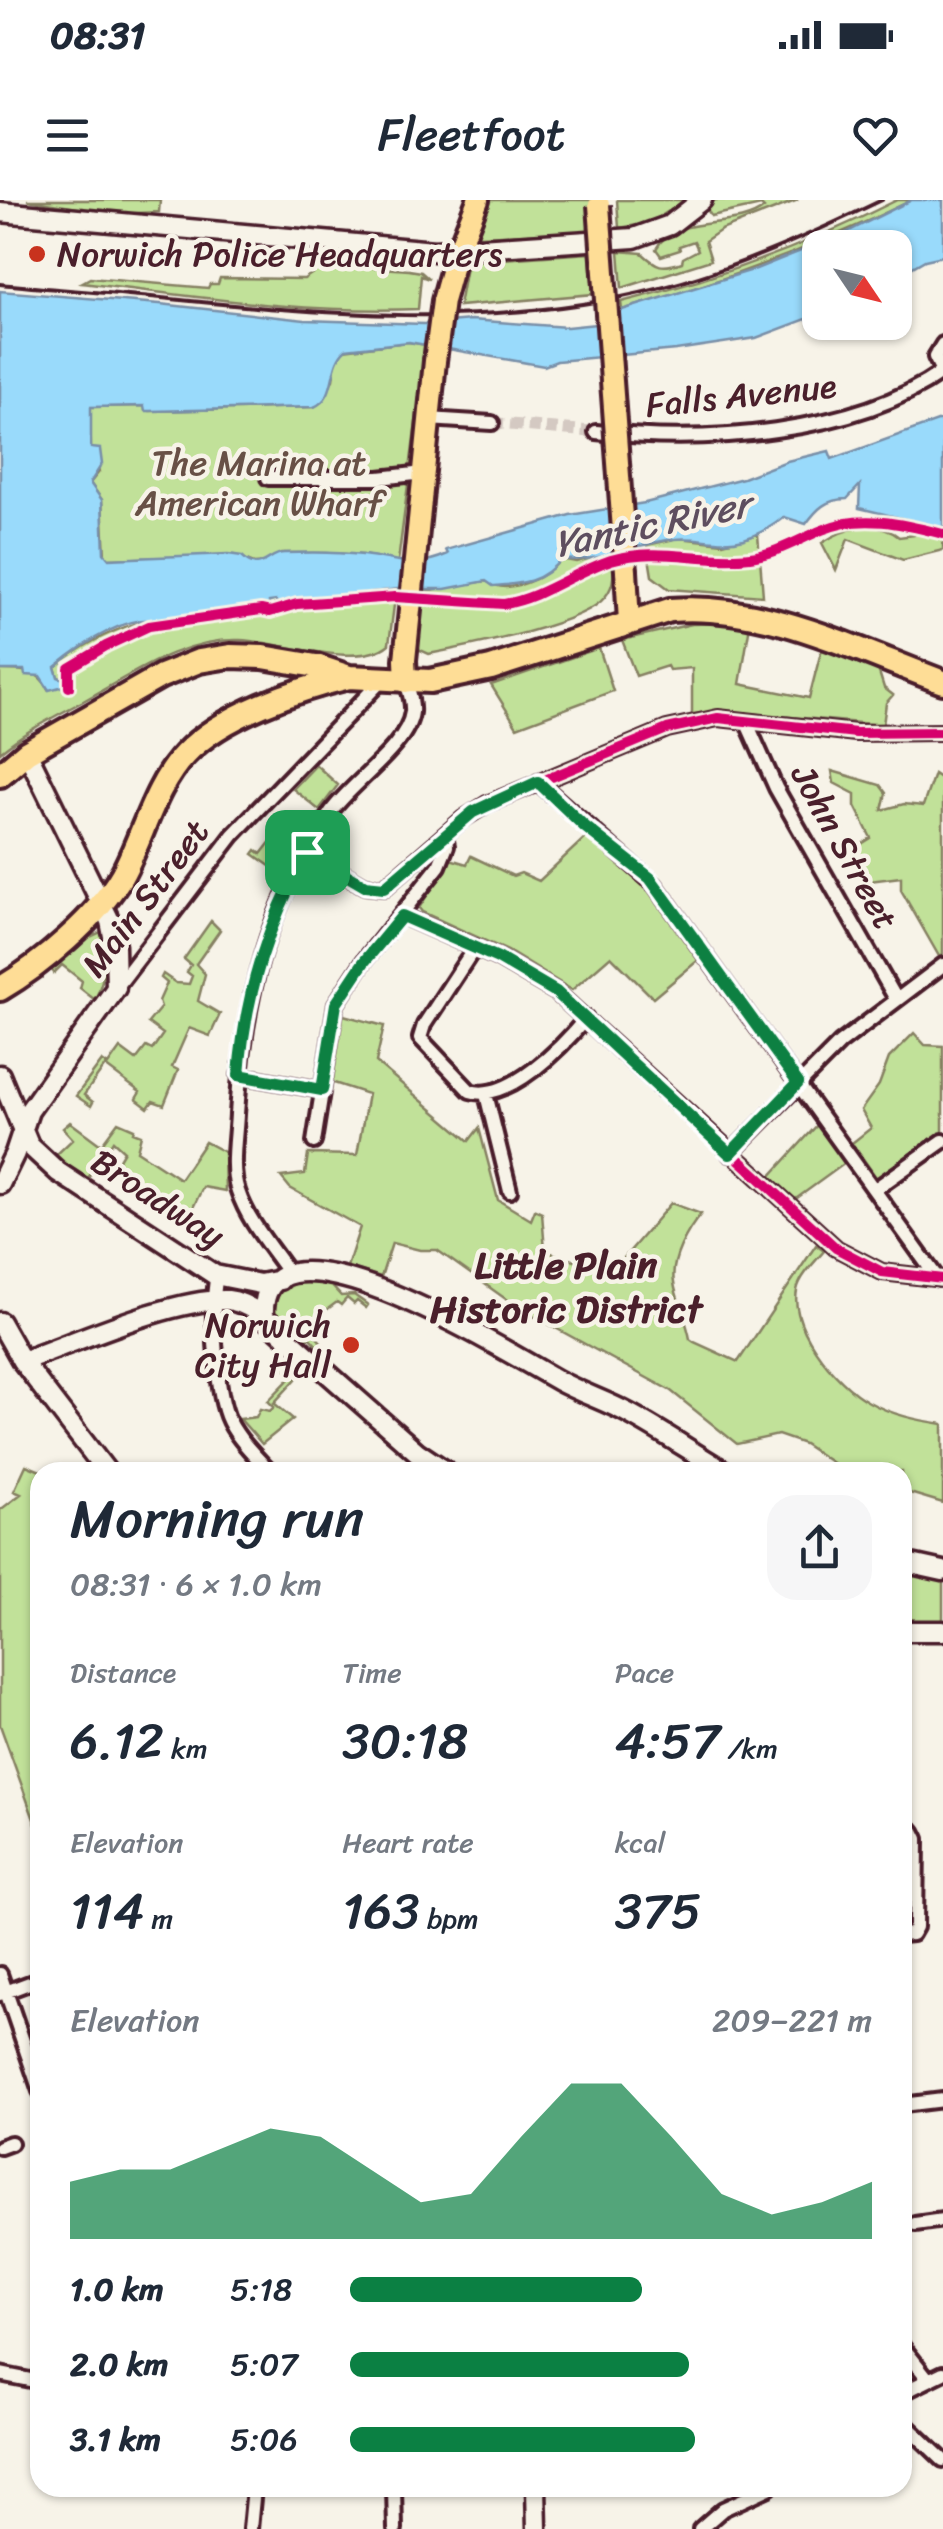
<!DOCTYPE html>
<html lang="en">
<head>
<meta charset="utf-8">
<style>
  body { margin:0; font-family:Sriracha,sans-serif; background:#f6f6f7; color:#1f2937; height:100vh; display:flex; flex-direction:column; font-size:38px; white-space:nowrap }
  * { box-sizing:border-box; margin:0 }
  p { font-size:32px; color:#747a83 }
  .icon { flex:none; width:55px; height:55px; fill:none; stroke:currentColor; stroke-width:2; stroke-linecap:round; stroke-linejoin:round }
  .map { position:relative; flex:1; overflow:hidden }
  .drawer { position:absolute; left:30px; top:1262px; width:882px; height:1035px; display:flex; flex-direction:column; background:#fff; border-radius:30px; box-shadow:0 2px 8px #0004 }
  .drawer>* { flex:none }
  .needle { width:65px; rotate:125deg }
  .fabs { position:absolute; left:802px; top:30px; display:grid; gap:20px }
  .fabs a { display:grid; place-items:center; width:110px; height:110px; border-radius:20px; background:#fff; box-shadow:0 2px 8px #0004; font-size:50px }
  .pin { position:absolute; display:grid; place-items:center; width:85px; height:85px; color:#fff; margin:-42px; border-radius:20px; box-shadow:0 5px 15px #0006 }
  .round { display:grid; place-items:center; flex:none; width:105px; height:105px; border-radius:30px; background:#f6f6f7 }
  .overview { display:flex; align-items:center; justify-content:space-between; height:170px; padding:0 40px }
  h1 { font-size:55px; font-weight:600; line-height:75px }
  .figures { display:grid; grid-template-columns:repeat(3,1fr); gap:15px; height:170px; padding:10px 40px }
  .figures div { display:grid; align-content:center }
  .figures b { font-size:50px; font-weight:600 }
  .figures small { font-size:28px; font-weight:400 }
  .figures p { font-size:28px }
  .chart { height:280px; padding:20px 40px }
  .chart p { display:flex; justify-content:space-between }
  .chart svg { width:100%; height:180px; margin-top:10px; fill:#0b8043; opacity:.7 }
  ul { padding:0 40px; list-style:none; font-size:32px }
  li { display:grid; grid-template-columns:160px 120px 1fr; align-items:center; height:75px }
  li i { height:25px; border-radius:12px; background:#0b8043 }
  .status { display:flex; justify-content:space-between; align-items:center; height:70px; padding:0 50px; background:#fff; direction:ltr }
  .status svg { height:28px; fill:currentColor }
  header { display:flex; justify-content:space-between; align-items:center; height:130px; padding:0 40px; background:#fff; font-size:45px; font-weight:600 }
  .map>svg:first-child { display:block }
  .green { fill:#c1e199; stroke:#868062; stroke-width:2.5 }
  .water { fill:#99dafb; stroke:#798fa8; stroke-width:2.5 }
  .lines { fill:none; stroke-linecap:round; stroke-linejoin:round }
  .street-tunnel { stroke:#d4c9c2; stroke-width:12; stroke-dasharray:12 6; stroke-linecap:butt }
  .street-casing { stroke:#4a1f2b; stroke-width:20 }
  .secondary-casing { stroke:#4a1f2b; stroke-width:25 }
  .primary-casing { stroke:#4a1f2b; stroke-width:28 }
  .highway-casing { stroke:#4a1f2b; stroke-width:30 }
  .street { stroke:#f7f3e8; stroke-width:12 }
  .secondary { stroke:#f7f3e8; stroke-width:18 }
  .primary { stroke:#fedd96; stroke-width:20 }
  .highway { stroke:#fedd96; stroke-width:22 }
  .rail { stroke:#4a1f2b; stroke-width:4 }
  .primary-bridge-casing { stroke:#4a1f2b; stroke-width:28; stroke-linecap:butt }
  .primary-bridge { stroke:#fedd96; stroke-width:20 }
  .cycleway-casing { stroke:#f7f3e8; stroke-width:16 }
  .cycleway { stroke:#d6006c; stroke-width:10 }
  .route-casing { stroke:#fff; stroke-width:20 }
  .route { stroke:#0b8043; stroke-width:12 }
  .poi-dot { fill:#c8321e; stroke:#f7f3e8; stroke-width:4 }
  .labels { text-anchor:middle; stroke-width:9; stroke-linejoin:round; paint-order:stroke }
  .poi-label { font-size:35px; fill:#4a1f2b; stroke:#f7f3e8; text-anchor:start }
  .street-label { font-size:35px; fill:#4a1f2b; stroke:#f7f3e8 }
  .park-label { font-size:35px; fill:#685046; stroke:#f7f3e8 }
  .water-label { font-size:38px; font-style:italic; fill:#5e4e5f; stroke:#f7f3e8 }
  .neighbourhood-label { font-size:38px; font-weight:bold; fill:#4a1f2b; stroke:#f7f3e8 }
</style>
</head>
<body>
<div class="status"><b>08:31</b><svg viewBox="0 0 49 12"><path d="M0 12V9h3v3zM5 12V6h3v6zM10 12V3h3v9zM15 12V0h3v12zM26 1h20v11H26zM47 4h2v5h-2z"/></svg></div>
<header><svg class="icon" aria-label="menu" viewBox="0 0 24 24"><path d="M4 6h16M4 12h16M4 18h16"/></svg>Fleetfoot<svg class="icon" aria-label="heart" viewBox="0 0 24 24"><path d="M12 20l-8-8c-3-5 5-10 8-4 3-6 11-1 8 4z"/></svg></header>
<div class="map">
<svg width="943" height="2329" viewBox="0 0 943 2329">
  <rect width="100%" height="100%" fill="#f7f3e8"/>
  <filter id="ink" filterUnits="userSpaceOnUse"><feTurbulence type="fractalNoise" baseFrequency=".01" numOctaves="2"/><feDisplacementMap in="SourceGraphic" scale="20" xChannelSelector="R" yChannelSelector="G"/><feConvolveMatrix kernelMatrix="1 2 1 2 8 2 1 2 1" color-interpolation-filters="sRGB"/></filter>
  <g filter="url(#ink)">
    <path class="green" d="M27,0H160L159,12L115,14Z
      M485,0H591L592,31L479,36L475,33Z
      M617,0H686L650,23L619,28Z
      M715,0H798L721,30L705,41L711,60L622,88L619,51L642,53C657,67 662,69 682,62L683,58L698,50L694,41L679,46L680,50L661,56L656,49C675,12 735,32 764,8L761,5L711,16L707,9Z
      M897,0H912C818,46 723,82 622,110L621,102C718,79 808,45 897,0Z
      M590,53L593,94L459,106L466,67L473,61Z
      M326,64L409,70L421,72L429,79L421,76L418,109C305,114 193,96 81,83L90,78L208,88L210,84H218L220,78L304,79Z
      M408,142L426,145L398,362L363,355L325,353H281L268,362L254,363L234,355L109,359L105,356L102,300L90,283L99,272L91,248L90,207L145,206V210L150,211L314,207L333,180L336,159L343,150Z
      M923,323L943,328V350L903,360L848,339L836,370L822,343C844,328 876,319 899,337L914,335Z
      M758,334L763,396L669,389L652,376L647,345L679,338L723,343Z
      M612,353C614,369 616,384 605,397C584,425 465,447 429,454L418,449L424,391L486,381C508,396 545,379 561,359L576,362Z
      M396,390L389,444C360,470 278,441 240,440C182,438 133,474 85,500C56,516 25,531 0,552V470C21,470 39,469 48,489L65,480L58,477L55,467C127,408 191,416 276,400L277,403Z
      M726,423L750,425L740,484L809,498L822,448L878,469L884,488L893,495L886,503L883,525L735,512L692,514V468L669,470L667,466L636,476L622,440L692,424Z
      M599,448L613,491L517,527L491,485Z
      M316,565L338,585L319,610L293,589Z
      M832,571L880,585L886,593L882,610L904,604L923,606L934,574L943,580V755L940,758L901,690V677L862,682L850,651L871,638L855,606V594L834,583Z
      M301,616L310,624L281,674L253,654L256,650L261,654L275,636H279Z
      M588,635L646,686L702,757L653,798L611,756L572,790L508,751L422,712L419,708L450,659L467,664L471,656L513,676L521,673L539,681Z
      M211,721L220,730L196,764L205,774L198,801L220,814L210,836L189,828L172,867L178,870L164,905L153,901L148,908L136,899L140,892L105,866L84,895L93,902L91,906L76,896L102,861L108,865L120,848L136,860L146,847L152,850L163,834L148,823L161,807L159,801L167,783L161,778L163,774L176,783L189,784L192,776L187,772L191,765L184,759Z
      M103,731C109,756 105,777 95,800L80,788L82,781L62,765L54,773L52,770L81,741Z
      M336,813L384,826L376,862L469,941L479,928L498,1000L531,1020L535,1010L542,1013L545,1051L611,1073L671,1003L701,1014C687,1031 670,1060 674,1083C676,1098 687,1121 690,1139L694,1142L738,1162L816,1045L824,1051C816,1061 805,1071 800,1082C781,1119 837,1186 869,1202C892,1215 917,1220 943,1224V1303L903,1291L902,1272H846L804,1244L778,1235L737,1244L671,1191L517,1107L437,1050H420L392,1043L381,1077L347,1067L360,1027L290,988L281,977L305,974L308,954L357,955L368,894L331,882Z
      M914,833L925,845L943,846V934L878,980L852,943L871,928L861,910L879,885L889,858Z
      M70,922L101,945L118,922L134,929L133,932L141,935L137,951L180,979L205,942L224,952L225,991L203,987L188,1018L173,1009L174,1001L115,966L124,951L113,941L86,981L54,957L73,939L63,928Z
      M820,922L848,961L793,1001L768,979Z
      M300,1081H327L341,1096L354,1095L368,1105L366,1108L357,1101L354,1104L347,1098L341,1105L337,1102L321,1114L317,1125L320,1128L315,1135L321,1142L319,1146L329,1155L327,1157L310,1138H303L274,1113L278,1093Z
      M289,1160L299,1169L296,1179L274,1203L293,1219L262,1244L240,1219L256,1217L260,1209L270,1211L274,1207L268,1201L292,1176L283,1168Z
      M26,1265L43,1272H40V1636L0,1525V1310L21,1294L14,1291Z
      M902,1371L943,1379V1421H903Z"/>
    <path class="water" d="M912,0H943V56L925,60L895,77V48H820V114L756,138L676,150L557,161L544,166L409,142L346,149C327,165 339,196 314,207L150,211H145L144,206L91,207V248L100,249L102,264L90,283L102,300L104,353L109,359L228,354L242,356C261,375 268,353 284,353C309,352 338,352 363,355C399,359 411,370 448,354L446,350L570,315L645,303L743,278L787,261L829,251L832,259L943,219V328L859,308L860,285L847,299C826,299 817,309 806,324L784,317C772,327 759,334 744,339C720,346 699,336 675,339C636,343 599,364 561,359C542,383 521,384 493,386L486,381L445,389H398L277,403L276,401L269,402V405L167,422C130,410 83,444 55,467L58,477L66,480L64,486L49,490L40,476L25,475L24,470H0V91L160,104L305,120L424,124L471,120L567,127L596,124L622,110L756,69L843,34Z"/>
    <g class="lines">
      <path class="street-tunnel" d="M492,223L596,232"/>
      <defs>
        <path id="street" d="M943,144L935,157L943,173
          M428,219L492,223
          M596,232C702,244 853,235 942,172
          M268,278H379L424,273
          M746,521L776,588L896,799
          M538,582L655,685L938,1079
          M307,653L365,686L384,688L463,619L487,604L667,529L718,518L856,533L943,532
          M403,716L498,758L556,792L836,1048L882,1072L943,1079
          M475,747L424,825L420,838L470,891C509,903 564,845 586,818
          M116,788L233,635L382,480
          M239,875L322,890
          M486,894L510,991
          M314,942L336,804L364,761L439,666L447,646L445,636
          M730,954L840,843L943,765
          M874,990L943,941
          M217,1075C210,1106 216,1187 227,1216C235,1237 256,1256 270,1272
          M290,1075C272,1048 248,1022 238,991C230,968 236,938 237,914C244,799 265,709 331,612C351,583 408,546 412,512C413,501 409,491 406,482
          M407,1272L426,1258
          M902,1627L913,1631L917,1639L916,1727L912,1734L902,1735
          M0,1774L40,1891
          M0,1794L40,1779
          M902,1905L943,1900
          M0,1947L11,1943
          M915,2024L943,2020
          M902,2146L928,2179
          M0,2174L40,2182
          M902,2193L943,2173
          M902,2221L943,2260
          M394,2288L395,2329
          M250,2329L254,2288
          M700,2329L723,2309L769,2288"/>
        <path id="secondary" d="M0,12L434,51L634,38L670,25L702,0
          M0,875L29,945L58,972L215,1075L260,1084L280,1080
          M0,984L15,953L29,911L116,788L115,746L110,721L27,552
          M264,1118C256,993 520,1160 559,1181C581,1193 606,1201 628,1213C662,1231 693,1253 726,1272
          M0,1122L22,1161L107,1272
          M22,1161C76,1142 173,1098 228,1100C239,1101 249,1107 258,1112L417,1252L447,1272
          M902,1362L943,1371
          M902,1431H943
          M536,2288L537,2329"/>
        <path id="primary" d="M443,101L454,61L478,0
          M626,371L629,422
          M406,482L405,460L435,161"/>
        <path id="highway" d="M0,575L27,552L161,476L199,461L230,456L263,457L316,466L349,477L430,481L491,468L670,410C763,402 857,450 943,482
          M0,789C41,765 98,717 122,675C143,637 154,586 185,554C222,515 298,489 349,477"/>
      </defs>
      <use href="#street" class="street-casing"/>
      <use href="#secondary" class="secondary-casing"/>
      <use href="#primary" class="primary-casing"/>
      <use href="#highway" class="highway-casing"/>
      <use href="#street" class="street"/>
      <use href="#secondary" class="secondary"/>
      <use href="#primary" class="primary"/>
      <use href="#highway" class="highway"/>
      <path class="rail" d="M0,84C50,89 101,92 151,97C318,114 492,131 657,89C736,69 809,35 882,0"/>
      <defs>
        <path id="primary-bridge" d="M599,5L626,371
          M435,161L443,101"/>
      </defs>
      <use href="#primary-bridge" class="primary-bridge-casing"/>
      <use href="#primary-bridge" class="primary-bridge"/>
      <defs>
        <path id="cycleway" d="M69,487V468L106,446L149,426L261,410L270,412L297,404L395,397L504,404C542,398 574,372 611,360C660,346 703,363 750,357C775,354 798,340 822,330C861,313 904,324 943,334
          M307,653L365,686L384,688L463,619L487,604L667,529L718,518L856,533L943,532
          M403,716L498,758L556,792L836,1048L882,1072L943,1079"/>
      </defs>
      <use href="#cycleway" class="cycleway-casing"/>
      <use href="#cycleway" class="cycleway"/>
    </g>
  </g>
  <g class="lines" filter="url(#ink)">
    <defs>
      <path id="route" d="M538,582L584,626L650,678L798,883L730,954L556,792L498,758L402,716L364,762L336,804L322,890L239,875C245,794 268,723 307,652L365,686L384,688L473,612Z"/>
    </defs>
    <use href="#route" class="route-casing"/>
    <use href="#route" class="route"/>
  </g>
  <g class="poi-dot">
    <circle cx="37" cy="54" r="10"/>
    <circle cx="351" cy="1145" r="10"/>
  </g>
  <g class="labels">
    <g class="poi-label">
      <text x="57" y="66">Norwich Police Headquarters</text>
      <text x="331" y="1137" text-anchor="end">Norwich<tspan x="331" dy="40">City Hall</tspan></text>
    </g>
    <g class="street-label">
      <text transform="translate(741 195) rotate(-6)" y="12">Falls Avenue</text>
      <text transform="translate(845 647) rotate(61)" y="12">John Street</text>
      <text transform="translate(145 698) rotate(-53)" y="12">Main Street</text>
      <text transform="translate(158 998) rotate(33)" y="12">Broadway</text>
    </g>
    <g class="park-label">
      <text x="259" y="275">The Marina at<tspan x="259" dy="40">American Wharf</tspan></text>
    </g>
    <g class="water-label">
      <text transform="translate(652 324) rotate(-12)" y="13">Yantic River</text>
    </g>
    <g class="neighbourhood-label">
      <text x="566" y="1078">Little Plain<tspan x="566" dy="44">Historic District</tspan></text>
    </g>
  </g>
</svg>
<div class="fabs">
<a><svg class="needle" viewBox="-14 -14 28 28"><path d="M0-13l5 13h-10z" fill="#e53935"/><path d="M0 13l5-13h-10z" fill="#747a83"/></svg></a>
</div>
<div class="pin" style="left:307px;top:652px;background:#1e9e55"><svg class="icon" aria-label="arrive" viewBox="0 0 24 24"><path d="M6 21V4h12l-3 4 3 4H6"/></svg></div>
<section class="drawer">
<div class="overview"><div><h1>Morning run</h1><p>08:31 · 6 × 1.0 km</p></div><a class="round"><svg class="icon" aria-label="share" viewBox="0 0 24 24"><path d="M12 15V3M7 8l5-5 5 5M5 13v7h14v-7"/></svg></a></div>
<div class="figures">
<div><p>Distance</p><b>6.12<small> km</small></b></div>
<div><p>Time</p><b>30:18</b></div>
<div><p>Pace</p><b>4:57<small> /km</small></b></div>
</div>
<div class="figures">
<div><p>Elevation</p><b>114<small> m</small></b></div>
<div><p>Heart rate</p><b>163<small> bpm</small></b></div>
<div><p>kcal</p><b>375</b></div>
</div>
<div class="chart"><p><span>Elevation</span>209–221 m</p>
<svg viewBox="0 0 160 44" preserveAspectRatio="none"><path d="M0 44V30L10 27L20 27L30 22L40 17L50 19L60 27L70 35L80 33L90 19L100 6L110 6L120 19L130 33L140 38L150 35L160 30V44z"/></svg>
</div>
<ul>
<li><b>1.0 km</b>5:18<i style="width:56%"></i></li>
<li><b>2.0 km</b>5:07<i style="width:65%"></i></li>
<li><b>3.1 km</b>5:06<i style="width:66%"></i></li>
</ul>
</section>
</div>
</body>
</html>
